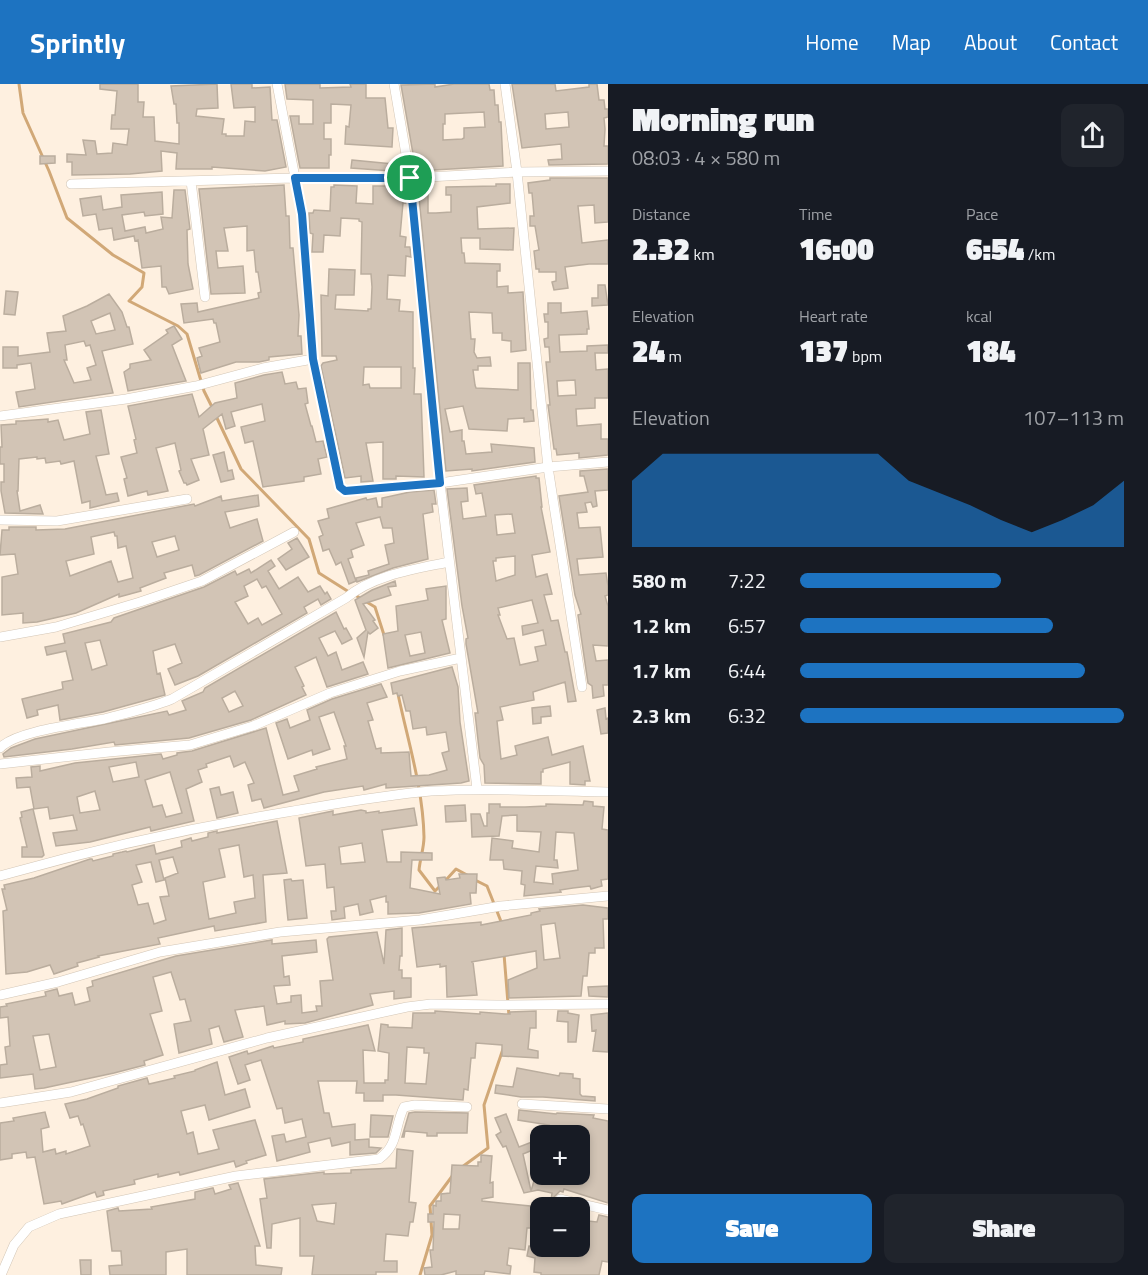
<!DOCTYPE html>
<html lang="en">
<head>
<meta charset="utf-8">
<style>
  body { margin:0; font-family:"Titillium Web",sans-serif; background:#20242c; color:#f1f3f6; height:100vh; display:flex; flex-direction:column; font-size:22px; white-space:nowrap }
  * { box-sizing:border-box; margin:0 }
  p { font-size:20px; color:#9ea1a6 }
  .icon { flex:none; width:33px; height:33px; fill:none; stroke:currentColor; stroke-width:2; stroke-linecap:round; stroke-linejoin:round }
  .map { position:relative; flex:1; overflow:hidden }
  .drawer { display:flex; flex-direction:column; background:#171b24; width:540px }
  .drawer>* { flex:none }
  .controls { position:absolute; left:530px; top:1041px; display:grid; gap:12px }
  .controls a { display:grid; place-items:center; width:60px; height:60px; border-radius:12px; background:#171b24; box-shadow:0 3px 9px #0003; font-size:30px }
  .pin { position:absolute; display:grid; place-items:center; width:51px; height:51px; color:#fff; margin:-26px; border:3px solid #fff; border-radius:50%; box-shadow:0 2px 6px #0007 }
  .round { display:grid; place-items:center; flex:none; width:63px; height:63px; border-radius:12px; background:#20242c }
  .overview { display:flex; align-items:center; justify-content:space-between; height:102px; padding:0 24px }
  h1 { font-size:33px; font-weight:800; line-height:45px }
  .figures { display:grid; grid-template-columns:repeat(3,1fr); gap:9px; height:102px; padding:6px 24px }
  .figures div { display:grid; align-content:center }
  .figures b { font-size:30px; font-weight:800 }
  .figures small { font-size:16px; font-weight:400 }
  .figures p { font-size:16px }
  .chart { height:168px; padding:12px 24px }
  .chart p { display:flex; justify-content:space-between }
  .chart svg { width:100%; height:108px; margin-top:6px; fill:#1d73c1; opacity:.7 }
  .action { display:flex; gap:12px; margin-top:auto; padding:12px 24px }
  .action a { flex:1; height:69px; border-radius:12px; background:#1d73c1; color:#fff; font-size:24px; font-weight:800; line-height:69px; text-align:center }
  .action a+a { background:#20242c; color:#f1f3f6 }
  ul { padding:0 24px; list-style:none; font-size:20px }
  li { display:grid; grid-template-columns:96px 72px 1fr; align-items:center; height:45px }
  li i { height:15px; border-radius:8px; background:#1d73c1 }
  header { display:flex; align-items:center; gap:36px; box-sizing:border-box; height:84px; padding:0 30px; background:#1d73c1; color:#fff }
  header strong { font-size:28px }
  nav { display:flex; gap:33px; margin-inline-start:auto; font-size:21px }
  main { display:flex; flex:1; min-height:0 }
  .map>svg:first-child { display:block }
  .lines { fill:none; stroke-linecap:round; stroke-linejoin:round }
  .stream { stroke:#d1a877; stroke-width:3 }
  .building { fill:#d2c4b5; stroke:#baad9e; stroke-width:1.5; fill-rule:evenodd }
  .minor-casing { stroke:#d3c6b6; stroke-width:10 }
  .minor { stroke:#fff; stroke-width:9 }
  .route-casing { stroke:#fff; stroke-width:12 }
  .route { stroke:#1d73c1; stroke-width:8 }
</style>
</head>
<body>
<header>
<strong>Sprintly</strong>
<nav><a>Home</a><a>Map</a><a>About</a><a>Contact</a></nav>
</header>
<main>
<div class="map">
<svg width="608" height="1191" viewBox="0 0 608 1191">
  <rect width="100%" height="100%" fill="#fef0e0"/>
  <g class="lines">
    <path class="stream" d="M19,0L23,29L49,87L67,134L113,171L144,189L142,203L129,217L178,242L187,250L204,307L212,323
      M216,332L241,385L309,455L319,489L349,508
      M355,511L375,523L384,551
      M398,610C408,658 423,704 424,753C424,764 420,775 419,786L435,807L440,802
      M475,796L487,802L502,840
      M445,797L456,785L467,791
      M504,870L509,932
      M462,1083L488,1064L484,1021L503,965
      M420,1191L432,1151L430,1122L453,1091"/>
  </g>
  <path class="building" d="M100,0H138V18H144L143,33H154L155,57L179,60V39H177L176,20H174L171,2L217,0L218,24L197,25L196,32L224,35L222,50H226V52H244L245,37L255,38V23L234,24L231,0H252V4L270,3L272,36H277L286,83L265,87L212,83V85H176L177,69L161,67L162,87L130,90L72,91V78H67V70L86,71L83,56L95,57L97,70L112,69L113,59L127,61L129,45H111L112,31H115L117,7L100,5Z
    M285,0H320V4L351,3L350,0H366V14H385L388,44H393L392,63L345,60L346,42L349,43L351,21L331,20V39H324V55H331V71H329V84H300L290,32H299V40H313V16L287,15Z
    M435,0V3L454,0H489L490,6H494L495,21H498L499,38H501L503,82L416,87L401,1ZM484,28L485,43L464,44V54L462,55L443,56V40H445V30Z
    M512,0H555L556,7L589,3V0H597L599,16H604L605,25H608V33L604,34L605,45L604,62H608V80L549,81L548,76L562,75L561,60L522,64ZM568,28L569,43L546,45L545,30Z
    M40,72H55V79L40,80Z
    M352,76L393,80L392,87L351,84Z
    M550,94H608V138L595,139L594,121L578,122L582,159L608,156V180H589L565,183L568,204L554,206L552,198L556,197V188H539V185H536L534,167L539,166L535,142H530V132H534L532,109H529L528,99L550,96Z
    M496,100H510V119L477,123L478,145L514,144L513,166L480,165V154H461L462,169H464L465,179L500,180V187H497V203L508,202V209L523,208L526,266L511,268V257L502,256V249H493L492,229L469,228L471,255H475L474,268L477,274L490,273L491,282H478V286H473L475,301L476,304L518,306V279H530L531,326H533L534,337L524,338V334L508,335L507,347L469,345L463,322L445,325L450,348L462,346V357H464L466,370L492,368L491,360L534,364L535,378L472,387V385L446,387L418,103H428V129H436L451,128V111H446V103L496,102Z
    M284,101L286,132H289L290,164H293L295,187L299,231L298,252H301L302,270L269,273V276L259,278H236L201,289L197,274L202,272L199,264L220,258L216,239H214L213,235L184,239L181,220L197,219L198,228L259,214L258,209L261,208L258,188H256L254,166L247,167V142L224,144L228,167H216L218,184L243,182L245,209L211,210L199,105Z
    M334,101L357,102L356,119L373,120V102H404L406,119H403L400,152L406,153L405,163H410L411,173L406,172L405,192L388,191L387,215L400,216L399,227L413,228V284H415L414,310H421L424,393L396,392V395H383V358L366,359L373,397L361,398V392L345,394L321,282L323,279L337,276L336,272H322L321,211L328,212L329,185L355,186L354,211H336L335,225L368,227V225H371L372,203L371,190H361L362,138L359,137V135L341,134L340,152L324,151L323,168H312L313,150L310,149L309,129H313L314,126L330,127L331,103H334ZM364,283H401V304H370L369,300L363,301Z
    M174,106H185L190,145L187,146L188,180L193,205L169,210L166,203H162L161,182L142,184L138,156L135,157L134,152L114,156L112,144L99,146L96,130L83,132L80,115L101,112L103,126L122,123L121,111L162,108L163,130L145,132L144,128L122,131L125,147L145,143L146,149L163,145L161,133L172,134Z
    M598,201H605L608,221L592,222V214H598Z
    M6,207L18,208L15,231L4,230Z
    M109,210L122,228L127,243H129L133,260L102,267L113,309L19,323L16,308L35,305L31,279L17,281V284H3V263H18V272L50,268L47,249L66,247L63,232L87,222ZM110,229L115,246L96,250L91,237ZM84,257L86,262L90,261L96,281L87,284L91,296L74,299L64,276H67L65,261Z
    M548,219H561V229L587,227L589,245H587V250L559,251L560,268L587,267V262L608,261V269H595L596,286L608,285V314H595V324L576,325L577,342L601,340V355H608V371L579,374V369L557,371L556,365H554L548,321H550L546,278H550L549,263H545L544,255L548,254V238H545L544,230H548ZM575,296L576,311L558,312L557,297Z
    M174,242L182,255L172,261L186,297L128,307L124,288L130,284V280L151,276L144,266L168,249L166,246Z
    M282,288L285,300L296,298L298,305L306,304L308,319L305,320L311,342H312L316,358L323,357L327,373L318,375L321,390L304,393V397L263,403L253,357L245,359L241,343L265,337L262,320L231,328L235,342L226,345L222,330L203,345L209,371L191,375L199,396L187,401L186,399H184L179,387L181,386L175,359L156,364L168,407L148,411L147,407L128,412L124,395L127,394L121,373L137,369L134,356L136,355L128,322L192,310L199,333L215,319L237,314L235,299L264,291Z
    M101,326L109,370L96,372L106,411L117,409L119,417L90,424V417L82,419L74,377L61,380L60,377L46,379L45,374L37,375V373L19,375L18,407H17L20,427L40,421L43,430L5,429L1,407V398H4V380H0V363H2L1,341L16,340V337H21L48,335V338L58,336L64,356L90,350L86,328Z
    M224,368L228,387L232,386L234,395L221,398L213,371Z
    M608,385V406L595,407L597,422L593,423L591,418L585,419L587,428L577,429L579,444L600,443L603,473L577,475L579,491L606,489L608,502V511L605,512L608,522V562L593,561L596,577L608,576V601H603L604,612L593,614L592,602L588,599L578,531L581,530L575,511L559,412L588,408L584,392H580V387Z
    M536,392V394H539L542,423H541L550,468L532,471L536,493L547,490L552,510L544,511L551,537L558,536L565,568H567L576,617L568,618L565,598L533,608L534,616L500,623L503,636L497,637L501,675L517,671L515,662L548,653L552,671L583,662L590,697H585V701L570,700V678L543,685V688H541V700L485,699L484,681L480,674L475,629H478L466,560V555L468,554L462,522L447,405L467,404L468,417L461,418L463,435L486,432L482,409L476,410L474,401ZM512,430L515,449L497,451L495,431ZM515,472V491L496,497L493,477H496V474ZM532,516L538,539L522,542L523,551L543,546L546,561L535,563L538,577L520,581L514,554L507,555L498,531H500L498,524Z
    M434,406L436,420H432L433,428L423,430L428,475L393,484L357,498L356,494L369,491L368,487L389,480L385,461L394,459L392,444H383L380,433L356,439L364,461L351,466L353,473L348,475L356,497L349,500L341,478L336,481L329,465L323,467L319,453L323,451L318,437L329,434L327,425L366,414L367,416L376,414L378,423H382V414L410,408Z
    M258,411L259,422L225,428L230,444L257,435L263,457L199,491L195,492L192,481L164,489L166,494L140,504L141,507L119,513V510L76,529L37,538L23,539V529L2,531V493L18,490L15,470L0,471L2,446H9V443H36V446L65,445L194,420L195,422L221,412L222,417ZM114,448L115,452H117L118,464L126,462L133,494L118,498L111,477L70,492L66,477L94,470L91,453ZM175,452L179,466L157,473L152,458Z
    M297,454L309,473L286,486L278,475L292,465L288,459Z
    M271,476L275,482L268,487L279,505L298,493L308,508L320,502L325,510L327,508L331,515L321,521L318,515L304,523L307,529L198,592L175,601L168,585L182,579L175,560L153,567L157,590L160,589L165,611L103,628L60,636L58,621L37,626L38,631L27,634L22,615L63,605L62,598L73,596L66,567L47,571L45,563L65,559L63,550L111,538L114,534L204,503L235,487L237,491L249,485L251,489ZM257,495L262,504L266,502L282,530L262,541L258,534L248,540L235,518L248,512L244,502ZM100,556L107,581L92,586L85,559Z
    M395,497L396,502L388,503L391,511L363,520L375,536L373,537L378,544L370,550L368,548L364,573L357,554L366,546L355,516L372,506Z
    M446,502V535L442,536L450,569L388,584L383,550L398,547L396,522L428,516L426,505ZM421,548L425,569L410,572L405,551Z
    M336,528L344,545L346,544L352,555L342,560L335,547L319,554L328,572L336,568L342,586L363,578L368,590L327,603L316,573L295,583L304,602L302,603L306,611L251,636L189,654L115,661L114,658L72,665L4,673L3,670L11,664L35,655L167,627L169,631L186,626L182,617L203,608L205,604ZM235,607L243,622L229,628L222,614Z
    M452,583L458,603L460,638L469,697L461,699L386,704V700L364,706L363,702L324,708L264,724L261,715L252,717L248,701L254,699L245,678L234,683L230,672L206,680L207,683L198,686L202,698L186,705L194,737L151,747L150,743L90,758L56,762L53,749L77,746L73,731L50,735L48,723L34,725L30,703L17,704L16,694L32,693L31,683L40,682V687L75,679L161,670L163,675L177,671V669L192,667L266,644L283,711L299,707L294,692L317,685L316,683L347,675L344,662H346L334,628L319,633L330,665L313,671L312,666L288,675L276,639L287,635L290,644L310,636L307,626L332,615L381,600L387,613L367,619L373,636L368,637L376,665L381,664V669L409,668L411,692L429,691L447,686L442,669L449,667L446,648L427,651L426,643L413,645L410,627H406L402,611L398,612L397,609L393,610L391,599ZM136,678L139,693L113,698L109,683ZM170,688L182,729L166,733L162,721L153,723L145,696ZM95,707L100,726L80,729L77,713Z
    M550,622L551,632L541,633V639L533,640L532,624Z
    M605,624L606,635L608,634V649L601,650L597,626Z
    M219,703L221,711L233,708L238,729L217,734L210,705Z
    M584,717L593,718V722L604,723L602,745L608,746V795L601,796L602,802L591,805L590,802L573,804L560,806L561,808L524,812L525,801L521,800L522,787L504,785L503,776H490L492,754L513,757L512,764L539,768L541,748L517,747V731L502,732L499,752L472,753L471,730H480L484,742H487V729H489V720H500V723H525L546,722V720L583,721ZM556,748L574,749L578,786L552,790L553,800L534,798L536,782L558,784L557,776H554Z
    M465,721L466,737L446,738L445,722Z
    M414,724L417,741L382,746L387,778H401V768L432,769V776H412L410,804L440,810L437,794L445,793L446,796L460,794L459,790H477L476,809H470L471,820L419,829L388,830V818H386V812L370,816L373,828L360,831L358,820L344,823L345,834L332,836L331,827H336L334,803L327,804L325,780L306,782L299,734L333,727V731L361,726L366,727V729L379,727V729ZM362,759L365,778L341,780L339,763Z
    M33,725L44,771L42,773H22V763H27L20,734L22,733L21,728Z
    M277,737L287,789L263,791L266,838L215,847L214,842L158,854L160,860L98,872L99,873L77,879L78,882L54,890L50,881L27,888L6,890L3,827L7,826L2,805H5L4,801L34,794L90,775H92L93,777L113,772V770L122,768L126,767L127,768L154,761L156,770L182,763L181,757L191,754L192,757L208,753V749L217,747V749ZM239,761L244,793L253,791L255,814L234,818L236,829L209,835L203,798L225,793L219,765ZM173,773L178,789L165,794L169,812L160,813L166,836L154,840L148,819L138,821L132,801L142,798L136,781L151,778L156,798L164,796L159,776Z
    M291,795L292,797L303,796L307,834L288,836L284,796Z
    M583,821L608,824V835H603L604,864H595V869H589L587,892H583L581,912L509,914L508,896L537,884L536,867L471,878H473L477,911L447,913L446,882L440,883V880L417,883L412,844L481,838V841L531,831V829L540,827L539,825ZM555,839L560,874L544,876L541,841Z
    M402,844V872H400L399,886H402V894H411V913L394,915V907L370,910L373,921L305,939L285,940V937L267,941L264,922L235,926L243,953L224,958L219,942L209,945L212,960L179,969L174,940L191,937L185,915L180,916L171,888L153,893L162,927L150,930L163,971L144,977L145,981L114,989L44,1004L35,1005L33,990L0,994V981L7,980L5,963L10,962L8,933L0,934V923L7,922L6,920L46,912L45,908L57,905L59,912L72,909L75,921L90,917L87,904L93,902L92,897L176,872L272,856V860L316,856L317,868L282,872L284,893L289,892L290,901L274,902L277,920L291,918V912L301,911L302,929L317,927L316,922H322L320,897L333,896L327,855L329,853L377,848L384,880L386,846ZM49,950L56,983L40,986L33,952Z
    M608,902V913L589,912L588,903Z
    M435,927L480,930V928L505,930H510V928L536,927V944H530L528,965L538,967V974L502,972V961L476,959L475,974H471L468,1006L464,1005L463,1016L396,1011H383V1017H364V1009H356L357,997H318L324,1029H329L332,1043L355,1040V1056L369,1055V1063L381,1064L376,1069L350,1071V1058L332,1062L330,1054L308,1059L310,1068L277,1077L272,1052L284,1050L286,1058L306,1053L302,1035L285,1039L282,1024L277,1025L261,976L245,981L250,996L238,1000L229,973L247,967L248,970L273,962L274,964L303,958V955L368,941L375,967L363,966L364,999H385V996H388L389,969L378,967L381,940L388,941V943L412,944L413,929H435ZM407,963L424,964V969H429L426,1000L405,999Z
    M558,927H568V929L579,931L576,958H568V938L557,937Z
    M608,929V968L593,967L596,946L592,947L591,931Z
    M217,978L225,1011L245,1005L250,1023L209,1036L205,1021L181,1027L187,1050L193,1048L198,1070L219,1065L213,1046L255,1036L266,1071L246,1077L247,1079L236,1083L234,1077L180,1091L179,1088L158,1093V1090L134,1096L135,1100L103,1107L104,1111L97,1113L95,1108L62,1120L61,1117L44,1120L35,1073L27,1074L26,1068L12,1070V1074L0,1076V1039L14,1037L13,1034L45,1028L49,1043L41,1045L43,1068L55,1065L56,1070L66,1067V1070L90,1062L83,1040L81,1041L78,1032L70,1034L65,1020L87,1015L118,1004V1002L147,994L149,1000L175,994L174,992L195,987V986Z
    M517,984L559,992L560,989L573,990V994L580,995V1010L582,1012L595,1013V1017L543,1013H521L495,1009L496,1001L513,1003Z
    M519,1026L556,1030L557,1029L594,1031L593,1034L608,1037V1119L564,1105L563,1108L560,1107L554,1113V1118L559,1124H550L552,1109L538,1106L524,1109L506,1062L503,1063L496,1051L501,1048L495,1034L506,1030L519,1063L532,1058V1055L540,1056V1063L523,1070L531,1107L536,1090H579V1072L582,1064L579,1063V1052H546L549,1041L518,1036Z
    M415,1028L468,1029L467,1049H437V1052H427V1049L405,1047L404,1053H402L409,1029Z
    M371,1031L393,1032L388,1053H370Z
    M397,1065L413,1067L409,1118L416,1119L413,1138H410L408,1152L386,1150L384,1177H397V1188H376V1191H312L314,1172H300V1134L272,1140L271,1164H267L260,1115L267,1114L264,1095L324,1088V1090L351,1089V1086L396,1084ZM336,1119L334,1140L317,1137L312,1121Z
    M481,1071L492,1072L490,1099L493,1098V1113L482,1115V1117L540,1123V1136L532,1135L531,1144H527L525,1166L509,1164L507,1181L511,1182L510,1190L485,1187L484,1191H456V1187L441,1191H425L424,1184L432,1183L430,1166H433L434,1138H428V1130H433V1121L436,1122V1117H441V1110L450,1109L452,1081L478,1082V1078H481ZM444,1130L460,1131L459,1145H443Z
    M238,1099L260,1162H255L256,1181L282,1184L281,1191H187V1165L166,1168V1191H110L109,1182L122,1181L121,1167H112L107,1127L118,1124L119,1127L152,1125L151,1123L195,1115V1108L213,1104L215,1110L231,1105L229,1101Z
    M599,1131L608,1133V1178L602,1177L599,1191H541V1189L534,1188L535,1174L527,1172L529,1162L579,1165L581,1149H579V1136L597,1138Z
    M80,1176H91V1191H81Z"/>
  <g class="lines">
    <defs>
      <path id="minor" d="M277,0L302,130L313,275L340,403L345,407L440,399L548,383L608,378
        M394,0L410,94L440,399L477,705
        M505,0L517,88L548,383L582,603
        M191,97L205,213
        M71,100L295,94H410L517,88L608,87
        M0,332L126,315L196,302L263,284L313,275
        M0,436L57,437L187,415
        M0,553L56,543L140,518L202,497L294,448
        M0,664C15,647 79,640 104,635C127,629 150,624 172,615L346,514C373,491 415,485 449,478
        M0,680L109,668L190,661L253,642L330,609L400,587L461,574
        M0,792C95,765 190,744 287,728C335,720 383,711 431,707C490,704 549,707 608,708
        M0,911L58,898L160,868L280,848L420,836L501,822L608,812
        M0,1019L71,1008L267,954L407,923L431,920L497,921L608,920
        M522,1020L608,1025
        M560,1115L608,1126
        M1,1191L14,1161L29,1143L59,1130L236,1092L379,1075C399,1061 394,1043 404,1023L415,1021L467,1023"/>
    </defs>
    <use href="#minor" class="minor-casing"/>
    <use href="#minor" class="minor"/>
  </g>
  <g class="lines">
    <defs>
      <path id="route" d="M295,94H410L440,399L345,407L340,403L313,275L302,130Z"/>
    </defs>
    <use href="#route" class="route-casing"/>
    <use href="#route" class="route"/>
  </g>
</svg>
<div class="controls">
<a>+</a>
<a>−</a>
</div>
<div class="pin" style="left:410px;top:94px;background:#1e9e55"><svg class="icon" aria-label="arrive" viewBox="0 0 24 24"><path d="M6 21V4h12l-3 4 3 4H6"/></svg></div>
</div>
<section class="drawer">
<div class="overview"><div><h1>Morning run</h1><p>08:03 · 4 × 580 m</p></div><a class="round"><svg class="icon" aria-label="share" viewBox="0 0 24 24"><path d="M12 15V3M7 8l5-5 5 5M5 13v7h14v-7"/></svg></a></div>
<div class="figures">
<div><p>Distance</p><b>2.32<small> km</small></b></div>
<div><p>Time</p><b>16:00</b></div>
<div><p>Pace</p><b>6:54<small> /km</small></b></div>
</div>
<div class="figures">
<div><p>Elevation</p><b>24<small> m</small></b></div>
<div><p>Heart rate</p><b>137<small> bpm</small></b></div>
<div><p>kcal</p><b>184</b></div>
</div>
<div class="chart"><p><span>Elevation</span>107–113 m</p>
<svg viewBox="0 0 160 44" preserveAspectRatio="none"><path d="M0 44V17L10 6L20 6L30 6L40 6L50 6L60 6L70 6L80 6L90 17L100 22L110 27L120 33L130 38L140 33L150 27L160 17V44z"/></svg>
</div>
<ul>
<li><b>580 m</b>7:22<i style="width:62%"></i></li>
<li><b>1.2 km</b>6:57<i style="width:78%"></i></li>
<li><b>1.7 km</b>6:44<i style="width:88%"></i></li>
<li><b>2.3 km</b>6:32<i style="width:100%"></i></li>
</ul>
<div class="action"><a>Save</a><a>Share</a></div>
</section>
</main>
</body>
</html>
